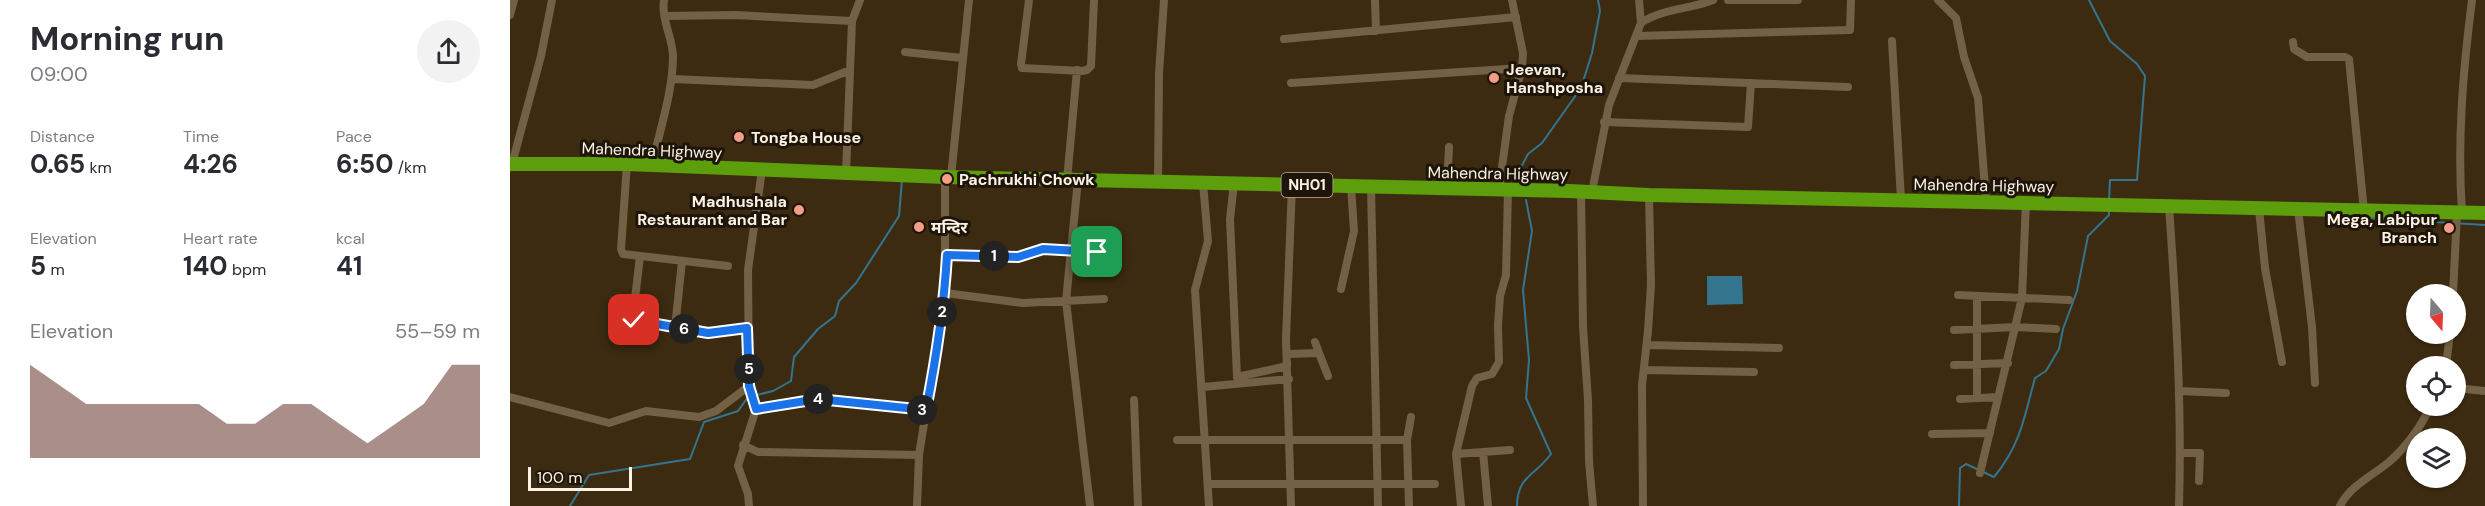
<!DOCTYPE html>
<html lang="en">
<head>
<meta charset="utf-8">
<style>
  body { margin:0; font-family:"DM Sans","Noto Sans Devanagari",sans-serif; background:#f2f2f3; color:#2b2b33; height:100vh; display:flex; flex-direction:column; font-size:22px; white-space:nowrap }
  * { box-sizing:border-box; margin:0 }
  p { font-size:20px; color:#7c7c81 }
  .icon { flex:none; width:33px; height:33px; fill:none; stroke:currentColor; stroke-width:2; stroke-linecap:round; stroke-linejoin:round }
  .map { position:relative; flex:1; overflow:hidden }
  .sheet { display:flex; flex-direction:column; background:#fff; width:510px }
  .sheet>* { flex:none }
  .needle { width:39px; rotate:161deg }
  .fabs { position:absolute; left:1896px; top:284px; display:grid; gap:12px }
  .fabs a { display:grid; place-items:center; width:60px; height:60px; border-radius:50%; background:#fff; box-shadow:0 2px 4px #0004; font-size:30px }
  .scale { position:absolute; left:18px; bottom:15px; width:104px; box-sizing:border-box; padding-left:6px; border:3px solid #fcf1e2; border-top:0; font-size:16px; line-height:21px; white-space:nowrap; color:#fcf1e2; -webkit-text-stroke:4px #1d150a; paint-order:stroke }
  .pin { position:absolute; display:grid; place-items:center; width:51px; height:51px; color:#fff; margin:-26px; border-radius:12px; box-shadow:0 3px 9px #0006 }
  .km { position:absolute; width:30px; height:30px; margin:-15px; border-radius:50%; background:#222; color:#fff; font-size:16px; line-height:30px; text-align:center }
  .round { display:grid; place-items:center; flex:none; width:63px; height:63px; border-radius:32px; background:#f2f2f3 }
  .headline { display:flex; align-items:center; justify-content:space-between; height:102px; padding:0 30px }
  h1 { font-size:33px; font-weight:700; line-height:45px }
  .figures { display:grid; grid-template-columns:repeat(3,1fr); gap:9px; height:102px; padding:6px 30px }
  .figures div { display:grid; align-content:center }
  .figures b { font-size:26px; font-weight:700 }
  .figures small { font-size:16px; font-weight:400 }
  .figures p { font-size:16px }
  .chart { height:168px; padding:12px 30px }
  .chart p { display:flex; justify-content:space-between }
  .chart svg { width:100%; height:108px; margin-top:6px; fill:#855f59; opacity:.7 }
  main { display:flex; flex:1; min-height:0 }
  .map>svg:first-child { display:block }
  .water { fill:#33758f }
  .lines { fill:none; stroke-linecap:round; stroke-linejoin:round }
  .stream { stroke:#33758f; stroke-width:2 }
  .street { stroke:#736045; stroke-width:8 }
  .highway { stroke:#5c9e0b; stroke-width:14 }
  .route-casing { stroke:#fff; stroke-width:12 }
  .route { stroke:#1a73e8; stroke-width:8 }
  .poi-dot { fill:#f49e87; stroke:#1d150a; stroke-width:2 }
  .labels { text-anchor:middle; stroke-width:6; stroke-linejoin:round; paint-order:stroke }
  .shield { fill:#1d150a; stroke:#b9afa1; stroke-width:1.5 }
  .shield-label { font-size:15px; font-weight:bold; fill:#fcf1e2 }
  .poi-label { font-size:16px; font-weight:bold; fill:#fcf1e2; stroke:#1d150a; text-anchor:start }
  .street-label { font-size:16px; fill:#fcf1e2; stroke:#1d150a }
</style>
</head>
<body>
<main>
<section class="sheet">
<div class="headline"><div><h1>Morning run</h1><p>09:00</p></div><a class="round"><svg class="icon" aria-label="share" viewBox="0 0 24 24"><path d="M12 15V3M7 8l5-5 5 5M5 13v7h14v-7"/></svg></a></div>
<div class="figures">
<div><p>Distance</p><b>0.65<small> km</small></b></div>
<div><p>Time</p><b>4:26</b></div>
<div><p>Pace</p><b>6:50<small> /km</small></b></div>
</div>
<div class="figures">
<div><p>Elevation</p><b>5<small> m</small></b></div>
<div><p>Heart rate</p><b>140<small> bpm</small></b></div>
<div><p>kcal</p><b>41</b></div>
</div>
<div class="chart"><p><span>Elevation</span>55–59 m</p>
<svg viewBox="0 0 160 44" preserveAspectRatio="none"><path d="M0 44V6L10 14L20 22L30 22L40 22L50 22L60 22L70 30L80 30L90 22L100 22L110 30L120 38L130 30L140 22L150 6L160 6V44z"/></svg>
</div>
</section>
<div class="map">
<svg width="1975" height="506" viewBox="0 0 1975 506">
  <rect width="100%" height="100%" fill="#3c2b11"/>
  <path class="water" d="M1197,276H1232L1233,304L1197,305Z"/>
  <g class="lines">
    <path class="stream" d="M1579,0L1600,41L1627,64L1635,76L1627,180H1600L1599,201
      M1009,180L1010,169L1018,154L1032,143L1071,88L1082,53L1090,11L1088,0
      M1825,216L1975,225
      M60,506L79,475L180,459L194,422L228,411L238,397L263,391L281,381L284,357L308,329L325,316L329,301L346,283L389,216L392,180
      M1007,506C1007,476 1026,475 1041,454L1016,398L1019,360L1013,290L1022,231L1016,200
      M1449,506L1450,468L1456,464L1484,477C1511,444 1514,418 1525,378L1536,371L1549,349L1553,329L1567,291L1578,236L1599,215V209"/>
    <path class="street" d="M519,0L511,64L512,68L572,71L577,70L581,66L584,0
      M865,0L866,31
      M1129,0L1131,23
      M1218,0H1288
      M1428,0L1446,18L1454,57L1468,98L1476,201
      M0,15L4,0
      M155,16L225,15L342,21
      M1126,36L1340,30L1341,0
      M774,39L1006,17
      M1382,41L1391,200
      M1783,42L1784,49L1797,57H1835L1839,59L1854,211
      M395,52L452,58
      M1109,78L1338,87
      M162,79L303,85L340,70
      M781,83L1012,68
      M1094,122L1238,127L1241,83
      M2,164L31,56L42,0
      M117,164L111,249L113,254L218,266
      M142,165C150,129 163,92 163,55C162,37 151,18 154,0
      M336,173L342,21L350,0
      M441,177L459,0
      M557,180L567,70
      M568,180L556,301L580,506
      M648,182L649,73L654,0
      M693,183L698,241L685,290L699,506
      M724,183L720,219L727,377L777,366V362
      M861,187L868,506
      M937,189L939,147
      M989,189L999,116L1012,68L1013,53L1002,0
      M1071,191L1073,327L1078,400L1079,462L1083,506
      M1082,192L1099,105L1131,23C1151,9 1181,9 1203,0
      M1659,206C1666,306 1672,406 1669,506
      M1749,209L1755,268L1772,362
      M1788,209L1802,327L1805,383
      M1952,212C1947,141 1953,71 1962,0
      M437,255L508,257L533,249L587,252
      M130,256L123,316L126,322L198,333L237,329
      M831,289L844,231L841,186
      M435,293L513,303L594,299
      M1943,294L1947,213
      M1448,295L1559,300
      M1467,296V398
      M165,328L172,261
      M1444,330L1505,327L1546,329
      M805,342L809,353
      M1137,345L1269,348
      M778,354L809,353L818,376
      M1444,365L1498,363
      M1936,366L1940,333
      M1134,370L1244,372
      M693,387L779,379
      M1946,388L1975,391
      M1669,391L1716,393
      M0,397L99,423L136,411L189,417L206,411L239,386
      M1450,399L1488,397
      M624,400L628,506
      M246,409L308,399L416,410
      M1422,434L1480,433
      M667,440H897
      M233,445L248,452L409,455
      M973,452L978,506
      M1670,453H1690L1689,481
      M946,454L1000,450
      M1470,473L1512,298L1516,201
      M698,484H925
      M239,506L238,494L228,466L246,409L239,386L238,270L252,170
      M407,506L409,455L435,293V177
      M781,506L776,339L782,185
      M899,506L897,440L901,417
      M951,506L946,454L962,386L967,378L982,374L989,362L988,325L990,296L996,275L998,190
      M1133,506L1132,385L1138,331L1141,285L1139,195
      M1830,506C1840,486 1862,476 1879,462C1897,446 1911,427 1921,405"/>
    <path class="highway" d="M0,164H117L435,177L1059,191L1139,195L1975,213"/>
  </g>
  <g class="lines">
    <defs>
      <path id="route" d="M124,320L198,333L237,328L239,386L246,409L308,399L416,410C426,359 434,308 437,255L508,257L533,249L587,252"/>
    </defs>
    <use href="#route" class="route-casing"/>
    <use href="#route" class="route"/>
  </g>
  <g class="poi-dot">
    <circle cx="984" cy="78" r="6"/>
    <circle cx="229" cy="137" r="6"/>
    <circle cx="437" cy="179" r="6"/>
    <circle cx="289" cy="210" r="6"/>
    <circle cx="409" cy="227" r="6"/>
    <circle cx="1939" cy="228" r="6"/>
  </g>
  <g class="labels">
    <rect class="shield" x="771.5" y="173" width="51" height="24" rx="4.5"/>
    <g class="shield-label">
      <text x="797" y="190">NH01</text>
    </g>
    <g class="poi-label">
      <text x="996" y="75">Jeevan,<tspan x="996" dy="18">Hanshposha</tspan></text>
      <text x="241" y="143">Tongba House</text>
      <text x="449" y="185">Pachrukhi Chowk</text>
      <text x="277" y="207" text-anchor="end">Madhushala<tspan x="277" dy="18">Restaurant and Bar</tspan></text>
      <text x="1927" y="225" text-anchor="end">Mega, Labipur<tspan x="1927" dy="18">Branch</tspan></text>
      <text x="421" y="233">मन्दिर</text>
    </g>
    <g class="street-label">
      <text transform="translate(142 150) rotate(2)" y="6">Mahendra Highway</text>
      <text transform="translate(988 173) rotate(1)" y="6">Mahendra Highway</text>
      <text transform="translate(1474 185) rotate(1)" y="6">Mahendra Highway</text>
    </g>
  </g>
</svg>
<div class="fabs">
<a><svg class="needle" viewBox="-14 -14 28 28"><path d="M0-13l5 13h-10z" fill="#e53935"/><path d="M0 13l5-13h-10z" fill="#7c7c81"/></svg></a>
<a><svg class="icon" aria-label="locate" viewBox="0 0 24 24"><circle cx="12" cy="12" r="6"/><path d="M12 2v4M12 18v4M2 12h4M18 12h4"/></svg></a>
<a><svg class="icon" aria-label="layers" viewBox="0 0 24 24"><path d="M12 4l9 5-9 5-9-5zM3 14l9 5 9-5"/></svg></a>
</div>
<div class="scale">100 m</div>
<div class="pin" style="left:587px;top:252px;background:#1e9e55"><svg class="icon" aria-label="arrive" viewBox="0 0 24 24"><path d="M6 21V4h12l-3 4 3 4H6"/></svg></div>
<div class="pin" style="left:124px;top:320px;background:#d93025"><svg class="icon" aria-label="check" viewBox="0 0 24 24"><path d="M5 12l5 5 9-10"/></svg></div>
<b class="km" style="left:484px;top:256px">1</b>
<b class="km" style="left:432px;top:312px">2</b>
<b class="km" style="left:412px;top:410px">3</b>
<b class="km" style="left:308px;top:399px">4</b>
<b class="km" style="left:239px;top:369px">5</b>
<b class="km" style="left:174px;top:329px">6</b>
</div>
</main>
</body>
</html>
